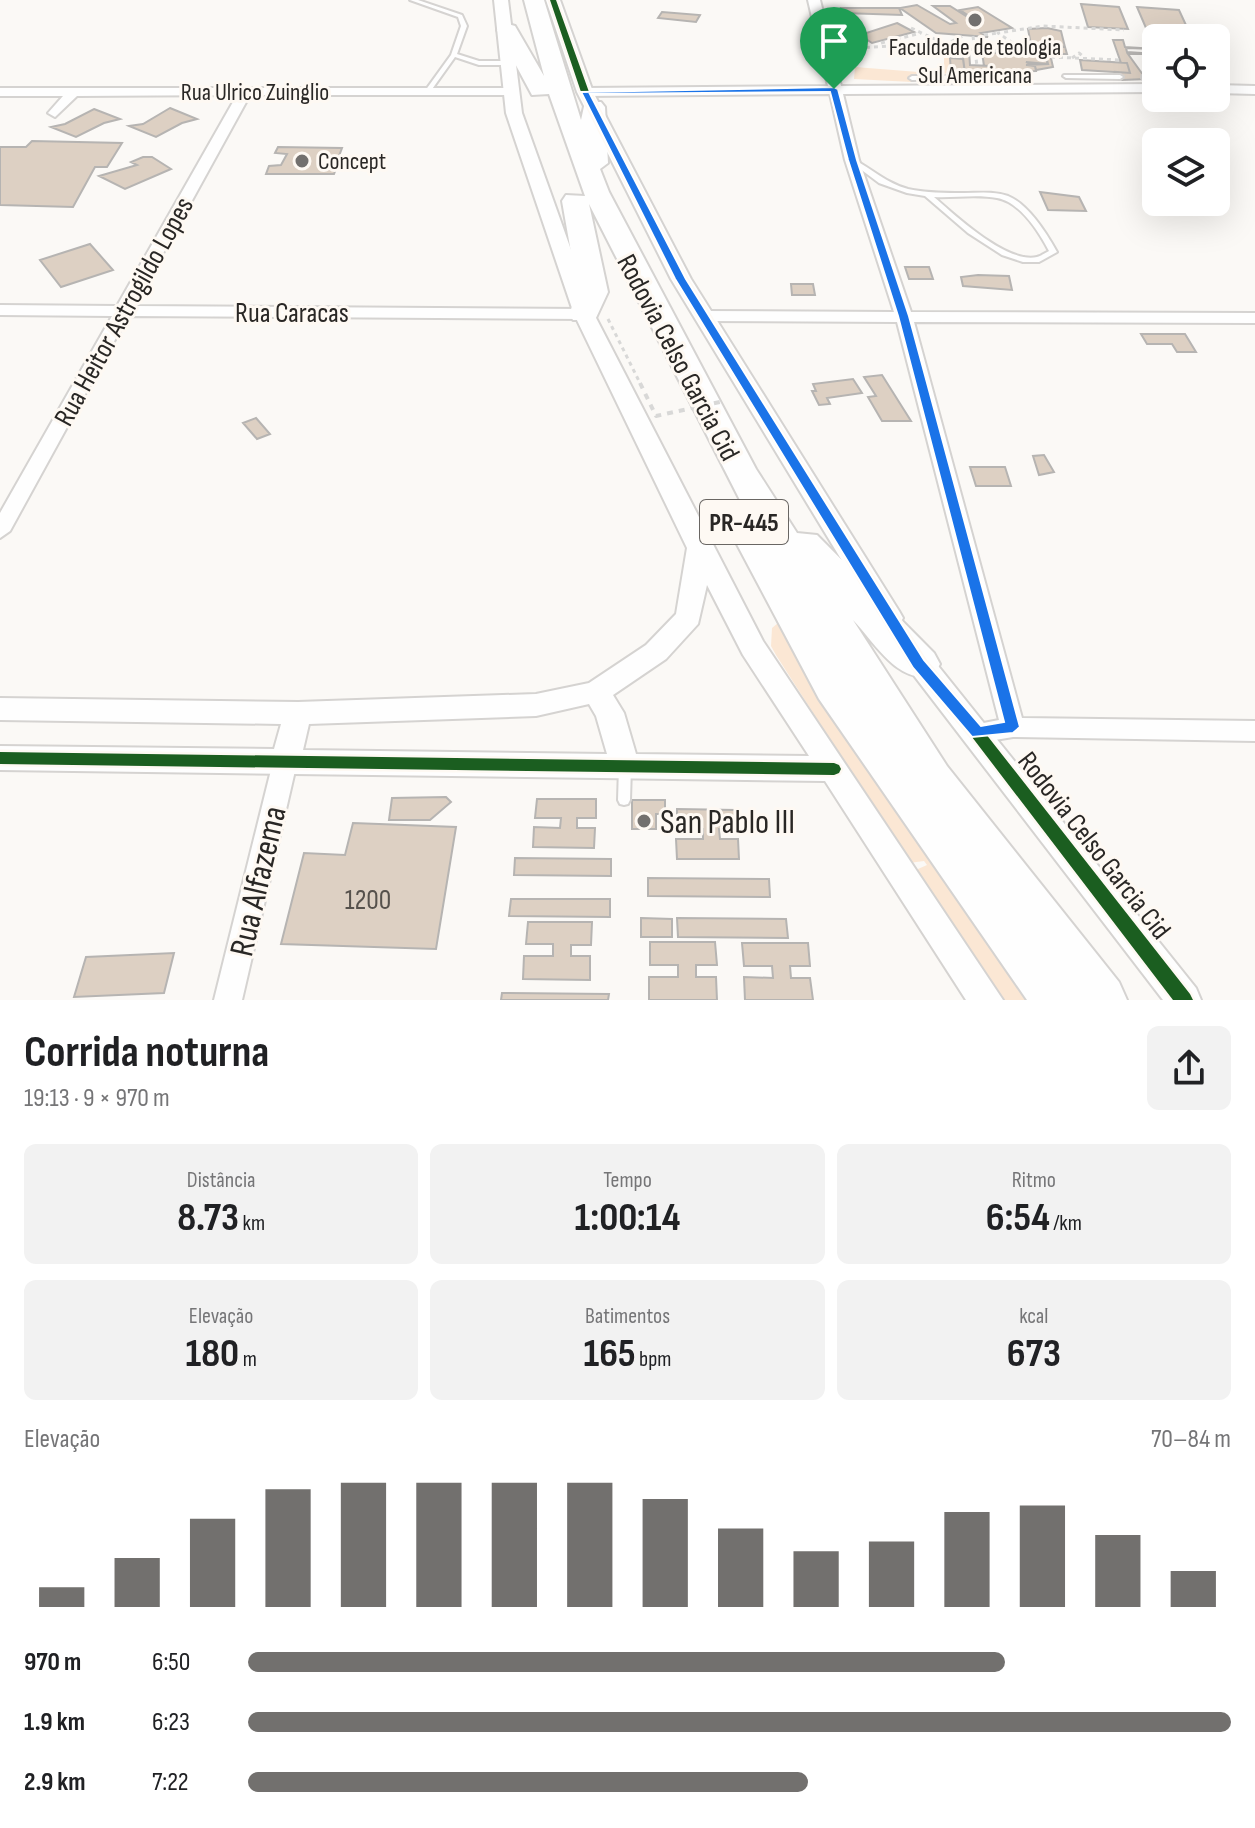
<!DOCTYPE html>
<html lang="pt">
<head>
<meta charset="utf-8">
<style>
  body { margin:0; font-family:"Sofia Sans Condensed",sans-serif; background:#f2f2f2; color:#202124; height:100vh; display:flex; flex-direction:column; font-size:30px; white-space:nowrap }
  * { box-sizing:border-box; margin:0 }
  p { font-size:26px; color:#757577 }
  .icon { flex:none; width:44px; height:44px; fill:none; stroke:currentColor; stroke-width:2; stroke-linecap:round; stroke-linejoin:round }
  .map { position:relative; height:1000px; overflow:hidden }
  .panel { display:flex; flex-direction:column; background:#fff; flex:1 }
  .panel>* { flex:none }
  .controls { position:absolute; left:1142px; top:24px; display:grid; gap:16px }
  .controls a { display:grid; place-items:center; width:88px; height:88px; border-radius:12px; background:#fff; box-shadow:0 8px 32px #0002; font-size:40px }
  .pin { position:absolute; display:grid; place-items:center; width:68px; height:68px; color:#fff; margin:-82px -34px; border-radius:50% 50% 50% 0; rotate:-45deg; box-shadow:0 0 8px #0007 }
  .pin .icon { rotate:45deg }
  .round { display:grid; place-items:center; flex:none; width:84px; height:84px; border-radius:12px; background:#f2f2f2 }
  .summary { display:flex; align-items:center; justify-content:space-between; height:136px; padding:0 24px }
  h1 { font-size:44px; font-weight:700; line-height:60px }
  .figures { display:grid; grid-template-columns:repeat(3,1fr); gap:12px; height:136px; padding:8px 24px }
  .figures div { display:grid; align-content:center; border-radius:12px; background:#f2f2f2; text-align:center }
  .figures b { font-size:40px; font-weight:700 }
  .figures small { font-size:22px; font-weight:400 }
  .figures p { font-size:22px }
  .chart { height:224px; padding:16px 24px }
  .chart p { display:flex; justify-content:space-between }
  .chart svg { width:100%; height:144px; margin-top:8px; stroke:#72706e; stroke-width:6 }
  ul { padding:0 24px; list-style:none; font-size:26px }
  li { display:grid; grid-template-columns:128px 96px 1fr; align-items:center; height:60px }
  li i { height:20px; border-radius:10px; background:#72706e }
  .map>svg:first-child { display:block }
  .green { fill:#fbe7d4 }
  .building { fill:#ddd0c3; stroke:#b6b4b2; stroke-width:2 }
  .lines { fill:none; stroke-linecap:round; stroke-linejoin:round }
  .service-casing { stroke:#d5d3d1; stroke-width:4 }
  .minor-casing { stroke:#d5d3d1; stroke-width:4 }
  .tertiary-casing { stroke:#d5d3d1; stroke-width:4 }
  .motorway-casing { stroke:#d5d3d1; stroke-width:4 }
  .path { stroke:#d8d8d7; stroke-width:3; stroke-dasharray:4 4; stroke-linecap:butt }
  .service { fill:#fefefe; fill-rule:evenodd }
  .minor { fill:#fefefe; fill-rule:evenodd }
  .tertiary { fill:#fefefe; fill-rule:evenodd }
  .motorway { fill:#fefefe; fill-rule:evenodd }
  .path-bridge-far1 { stroke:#d8d8d7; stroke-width:3; stroke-dasharray:4 4; stroke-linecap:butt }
  .path-bridge { stroke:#d8d8d7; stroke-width:4; stroke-dasharray:6 6; stroke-linecap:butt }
  .cycleway-casing { stroke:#fef9f3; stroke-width:5 }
  .cycleway { fill:#1b5e20; fill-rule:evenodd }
  .route { fill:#1a73e8; stroke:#fff; stroke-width:2; fill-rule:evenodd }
  .poi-dot { fill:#72706e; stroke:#fef9f3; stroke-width:3 }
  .labels { text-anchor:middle; stroke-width:6; stroke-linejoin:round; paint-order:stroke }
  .far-poi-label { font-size:24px; fill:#292725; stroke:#fef9f3 }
  .far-street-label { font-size:24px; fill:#292725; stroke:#fef9f3 }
  .shield { fill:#fef9f3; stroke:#696663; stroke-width:2 }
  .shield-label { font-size:26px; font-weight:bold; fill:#292725 }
  .street-label { font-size:28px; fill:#292725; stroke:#fef9f3 }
  .near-number-label { font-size:28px; fill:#56514c }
  .near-poi-label { font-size:34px; fill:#292725; stroke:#fef9f3; text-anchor:start }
  .near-street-label { font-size:34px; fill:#292725; stroke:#fef9f3 }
</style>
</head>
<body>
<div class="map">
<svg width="1255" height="1000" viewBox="0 0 1255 1000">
  <rect width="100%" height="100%" fill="#fbf9f6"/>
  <path class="green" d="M944,55L963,56L950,58L951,72L965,73L909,75L912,82L854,79L855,67L944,74Z
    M784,618L1044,1000H1000L917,874L918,869L927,865L924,861L909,863L776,655L771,646L772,628Z"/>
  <path class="building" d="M1081,4L1119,7L1128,29L1088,27Z
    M917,5L950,24L956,23L933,6H950L966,16H969L960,10L978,7L1012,28L981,33L988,37L936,33L900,8Z
    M1137,7L1179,10L1191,36L1149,35Z
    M841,8H899L902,15L843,13Z
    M662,12L700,15L696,22L658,18Z
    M897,23L914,32L872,43L860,35Z
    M1047,28L1061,31L1065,47L1055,46L1059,49H1055L1056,53L1036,52L1034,45H1031L1028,29Z
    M1113,40H1123L1125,47L1156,49L1126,48L1127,52L1156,54H1128L1146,79L1122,80L1116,72L1130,73L1127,63H1121Z
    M1061,46L1065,47L1067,54H1050L1053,67L1036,70L1035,66L1026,65L1048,64L1043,52H1062Z
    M905,47L962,50L963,56L902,52Z
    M962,50L969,51L970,65L990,66L993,75L983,74L987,80H960L957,74L965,73Z
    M982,52L1046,56L1048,64L1026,62L1035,66L1036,71L991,72L990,66H984Z
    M950,58L963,59L965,73L951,72Z
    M1080,60L1127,63L1130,73L1082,70Z
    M170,108L197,119L182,123L156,137L129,126L143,124Z
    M94,109L120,119L104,123L76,137L51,127L65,124Z
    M32,141L122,143L107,167H95L73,207L0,205V147H26Z
    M278,147L342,148L339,156L323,157L319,166H337L334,174H266L269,166L281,165L287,154L275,153Z
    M143,157H152L171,169L125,189L99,176L137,165L131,162Z
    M1040,192L1079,197L1086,211L1048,210Z
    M90,244L113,270L61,287L40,260Z
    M905,267H929L933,279H909Z
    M978,275L1009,276L1012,290L963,286L961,277Z
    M791,284H813L815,295H792Z
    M1141,334H1185L1196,352H1177L1172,344H1147Z
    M882,375L911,421H882L868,397L876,396L864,377Z
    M853,379L862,393L827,398L830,404L819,405L812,391H816L813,384Z
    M256,418L270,434L257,439L243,423Z
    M1044,455L1054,472L1039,475L1033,456Z
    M970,467H1005L1011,486H976Z
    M446,797L451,802L430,820H389L392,798Z
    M537,799H596V818H577V828H595L594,848L533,847L534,827L560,828L561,818H535Z
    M632,800H665V814H656V829H632Z
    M677,809L736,810L738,829H719L720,839H738L739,859H677L676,839H703V829H677Z
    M353,823L456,827L436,949L281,944L304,853L345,855Z
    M515,858L611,859V876L514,875Z
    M648,878L769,879L770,897L648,896Z
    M511,899H610V917L509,916Z
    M641,918L672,919V937H641Z
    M677,918L786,919L788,938L678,937Z
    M528,922H592L591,945H571V956H590V980L523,979L524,956H553V944H526Z
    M650,942H715L717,965H696V977H716L717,1000H649V977H678V965H650Z
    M742,943H808L810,966H790L791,978H810L813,1000H745L744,977L773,978L772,966H744Z
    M174,953L164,993L74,997L86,957Z
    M502,993L609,994L608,1000H501Z"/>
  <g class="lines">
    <defs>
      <path id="service" d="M410,0H418L462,15L467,26L457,54L479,61H508L511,63L508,65H479L455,57L430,92H426L425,91L451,55L461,26L458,17Z
        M985,75L999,78L1008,88L1003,89L995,81L983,78L982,77Z
        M1064,75H1120L1123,77L1120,79L1066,78L1063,76Z
        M959,76L961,77V79L912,80L909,78L912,76Z
        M1142,76H1146L1156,86V89H1152L1142,78Z
        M853,159C872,169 886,183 908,189C926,193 945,193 964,193C978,193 994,191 1008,196C1028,204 1047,234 1057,252L1039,262H1023L1002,255L968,233L925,196L907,193L879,183L851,162L849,161ZM934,197C955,198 977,194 997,198C1020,202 1039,232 1049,251C1045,253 1041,256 1037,257C1007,264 956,216 934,197Z
        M625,762L629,763L631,767L630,800L628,804L624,805L620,804L618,800L619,767L621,763Z"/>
      <path id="minor" d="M808,0H820L841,86L1156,84V92L843,94L859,160L911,312L1255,313V323L914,322L1022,718L1255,721V741L1013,737L977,743L968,740L965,733L968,726L999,720L897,322L703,321L695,316L703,311L894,312L845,160L830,94L585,96L579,92L585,88L828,86Z
        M1216,85L1255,86V94L1216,93Z
        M0,88H515L516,91L510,95H250L134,306L584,309L592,314L584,319L128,316L10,531L0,538V513L112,316L0,315V305L117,306L237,95L77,96L55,117L48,113L63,96H0Z
        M285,752L294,755L297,762L242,1000H214L273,762L276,755Z"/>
      <path id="tertiary" d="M494,0H508L522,113L594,314L763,641L1003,1000H966L825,781L0,770V746L274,749L281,724L0,720V698L298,702L536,694L589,683L646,645L676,614L687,548L574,314L506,113ZM707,585L743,655L809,756L636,754L624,713L613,695L666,659L698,624ZM589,704L596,716L607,754L303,750L309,724L536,716Z
        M546,0H560L593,92L691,279L899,611L903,618L899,625L890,628L881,625L671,279L577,92Z
        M909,639L919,642L1196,988L1201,1000H1163L899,656L895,649L899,642Z"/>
      <path id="motorway" d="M524,0H544L581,120L585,102H601L605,107L608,163L600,169L609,192L756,469L797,533L817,535L934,653L940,664L934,675C899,686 875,643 853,620L947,766L1119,982L1127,1000H1027L819,699L722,516L727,507L742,504L589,204L608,292L595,320H573L569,314L578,292L562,201L566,195L585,196L549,94L532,95L497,30L508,24L515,26L544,76Z"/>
    </defs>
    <use href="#service" class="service-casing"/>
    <use href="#minor" class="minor-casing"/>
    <use href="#tertiary" class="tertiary-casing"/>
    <use href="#motorway" class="motorway-casing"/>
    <path class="path" d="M911,28L945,44
      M984,35L998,33
      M973,36L977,66
      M881,43L921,33
      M944,45L963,36
      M858,48L905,45L1044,54
      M1026,52L998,33L1043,26L1124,30
      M1051,57L1120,60
      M1072,58L1079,53L1086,59"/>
    <use href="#service" class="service"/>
    <use href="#minor" class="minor"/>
    <use href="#tertiary" class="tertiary"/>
    <use href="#motorway" class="motorway"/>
    <path class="path-bridge-far1" d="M608,319L641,385"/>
    <path class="path-bridge" d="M640,383L656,416L724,401"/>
    <defs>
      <path id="cycleway" d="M550,0H556L589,92L686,279L924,660L982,729L1190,994L1193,1000H1173L972,737L914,668L676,279L581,92Z
        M0,752L834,763L839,765L841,769L839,773L834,775L0,764Z"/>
    </defs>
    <use href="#cycleway" class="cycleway-casing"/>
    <use href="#cycleway" class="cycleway"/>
  </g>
  <path class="route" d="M834,87L838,89L857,160L909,316L1020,727L1013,733L972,737L913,668L675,279L581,92ZM830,92L848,160L898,316L1004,722L981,726L924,660L686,279L590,94Z"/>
  <g class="poi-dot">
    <circle cx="975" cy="20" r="8"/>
    <circle cx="302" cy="161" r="8"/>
    <circle cx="644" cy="821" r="8"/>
  </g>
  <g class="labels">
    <g class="far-poi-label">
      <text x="975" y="55">Faculdade de teologia<tspan x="975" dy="28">Sul Americana</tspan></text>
      <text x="318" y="169" text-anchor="start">Concept</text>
    </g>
    <g class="far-street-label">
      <text x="255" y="100">Rua Ulrico Zuinglio</text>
    </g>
    <rect class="shield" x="700" y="500" width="88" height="44" rx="6"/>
    <g class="shield-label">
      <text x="744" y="531">PR-445</text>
    </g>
    <g class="street-label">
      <text transform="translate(123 311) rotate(-61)" y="10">Rua Heitor Astrogildo Lopes</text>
      <text x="292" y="322">Rua Caracas</text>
      <text transform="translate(679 357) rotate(62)" y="10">Rodovia Celso Garcia Cid</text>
      <text transform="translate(1095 845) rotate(52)" y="10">Rodovia Celso Garcia Cid</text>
    </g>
    <g class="near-number-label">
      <text x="368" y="909">1200</text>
    </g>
    <g class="near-poi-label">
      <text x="660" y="833">San Pablo III</text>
    </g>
    <g class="near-street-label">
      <text transform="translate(257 881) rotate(-77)" y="12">Rua Alfazema</text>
    </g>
  </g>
</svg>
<div class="controls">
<a><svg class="icon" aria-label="locate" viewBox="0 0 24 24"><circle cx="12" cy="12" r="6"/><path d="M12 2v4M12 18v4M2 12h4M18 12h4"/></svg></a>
<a><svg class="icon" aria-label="layers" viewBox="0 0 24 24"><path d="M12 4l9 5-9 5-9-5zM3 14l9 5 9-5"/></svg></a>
</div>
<div class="pin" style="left:834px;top:89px;background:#1e9e55"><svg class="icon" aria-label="arrive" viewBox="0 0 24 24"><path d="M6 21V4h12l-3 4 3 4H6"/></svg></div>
</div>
<section class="panel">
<div class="summary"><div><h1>Corrida noturna</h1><p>19:13 · 9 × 970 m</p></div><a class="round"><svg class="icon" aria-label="share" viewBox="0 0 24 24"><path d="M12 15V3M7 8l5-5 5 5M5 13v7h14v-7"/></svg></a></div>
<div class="figures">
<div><p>Distância</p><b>8.73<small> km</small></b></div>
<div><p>Tempo</p><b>1:00:14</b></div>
<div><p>Ritmo</p><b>6:54<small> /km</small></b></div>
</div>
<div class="figures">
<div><p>Elevação</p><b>180<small> m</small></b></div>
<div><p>Batimentos</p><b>165<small> bpm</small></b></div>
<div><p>kcal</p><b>673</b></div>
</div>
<div class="chart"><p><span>Elevação</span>70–84 m</p>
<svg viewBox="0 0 160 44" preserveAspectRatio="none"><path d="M5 44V38M15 44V29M25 44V17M35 44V8M45 44V6M55 44V6M65 44V6M75 44V6M85 44V11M95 44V20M105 44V27M115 44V24M125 44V15M135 44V13M145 44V22M155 44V33"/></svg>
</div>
<ul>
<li><b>970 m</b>6:50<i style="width:77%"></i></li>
<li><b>1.9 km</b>6:23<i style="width:100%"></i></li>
<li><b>2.9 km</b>7:22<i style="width:57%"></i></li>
</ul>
</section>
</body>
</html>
